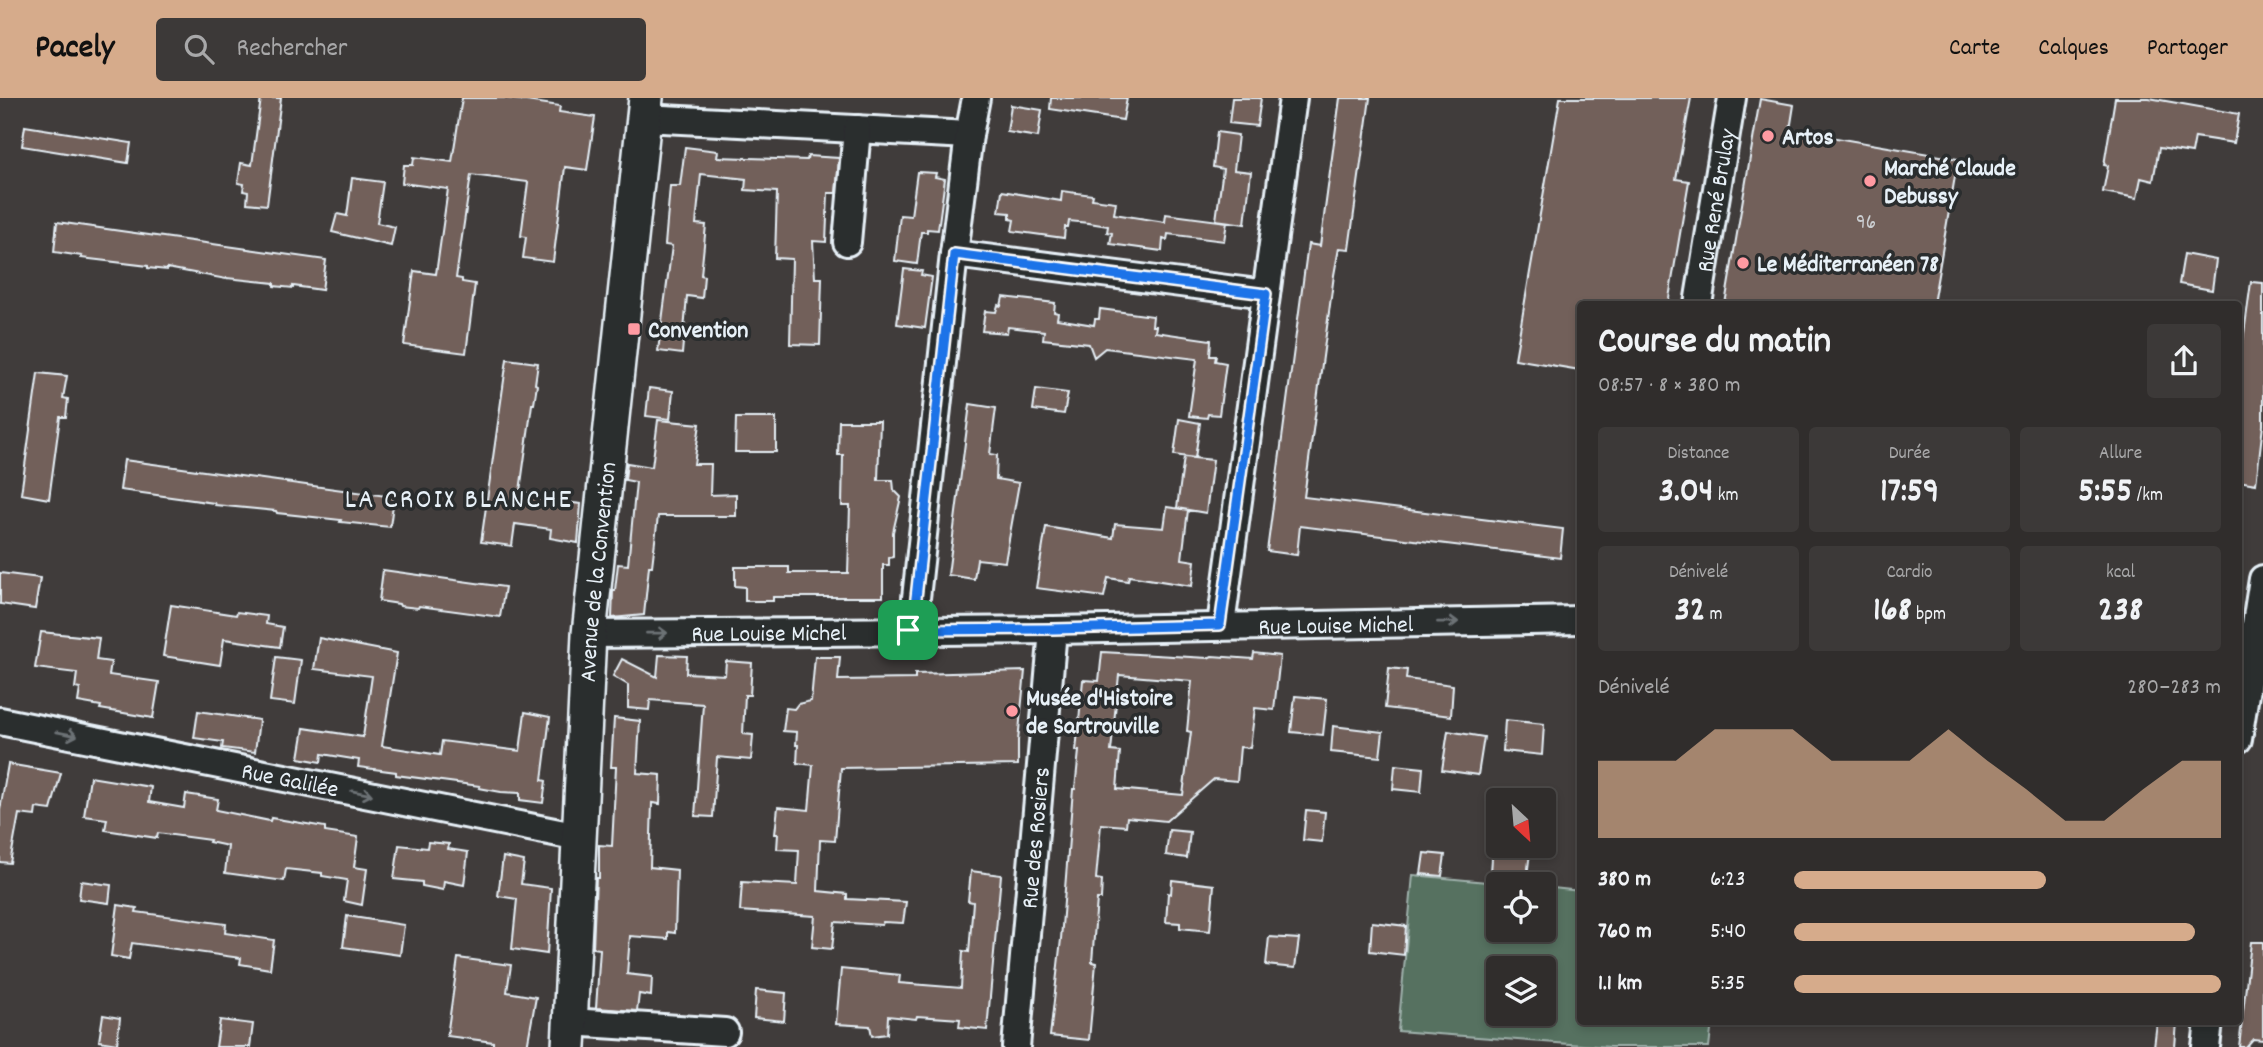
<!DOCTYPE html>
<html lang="fr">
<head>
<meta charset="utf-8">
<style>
  body { margin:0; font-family:Dekko,sans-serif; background:#3c3938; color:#f1f3f6; height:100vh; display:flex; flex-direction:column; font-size:26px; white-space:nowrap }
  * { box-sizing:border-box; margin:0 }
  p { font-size:23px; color:#a8a8a9 }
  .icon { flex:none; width:38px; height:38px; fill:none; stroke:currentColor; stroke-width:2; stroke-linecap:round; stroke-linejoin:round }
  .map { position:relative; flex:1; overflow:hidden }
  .sheet { position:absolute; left:1577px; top:203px; width:665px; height:724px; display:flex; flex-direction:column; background:#302d2c; border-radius:7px; box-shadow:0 4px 10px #0003,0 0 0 2px #4b4948 }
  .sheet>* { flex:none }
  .needle { width:46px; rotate:154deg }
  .controls { position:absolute; left:1486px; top:690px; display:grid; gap:14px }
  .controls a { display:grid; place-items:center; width:70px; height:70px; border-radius:7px; background:#302d2c; box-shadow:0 4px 10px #0003,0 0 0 2px #4b4948; font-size:35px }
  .pin { position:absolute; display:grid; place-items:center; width:60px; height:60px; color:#fff; margin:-30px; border-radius:14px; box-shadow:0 4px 10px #0006 }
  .round { display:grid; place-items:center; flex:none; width:74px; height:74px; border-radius:7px; background:#3c3938 }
  .summary { display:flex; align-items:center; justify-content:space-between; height:119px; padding:0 21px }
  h1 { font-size:38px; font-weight:800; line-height:52px }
  .metrics { display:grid; grid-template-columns:repeat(3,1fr); gap:10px; height:119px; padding:7px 21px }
  .metrics div { display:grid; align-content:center; border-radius:7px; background:#3c3938; text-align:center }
  .metrics b { font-size:35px; font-weight:800 }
  .metrics small { font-size:19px; font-weight:400 }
  .metrics p { font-size:19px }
  .chart { height:196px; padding:14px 21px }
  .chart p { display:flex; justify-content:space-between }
  .chart svg { width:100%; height:126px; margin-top:7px; fill:#d6ab8b; opacity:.7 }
  ul { padding:0 21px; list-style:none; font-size:23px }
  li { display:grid; grid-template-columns:112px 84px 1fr; align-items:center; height:52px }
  li i { height:18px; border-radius:9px; background:#d6ab8b }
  header { display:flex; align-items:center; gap:42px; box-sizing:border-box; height:98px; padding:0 35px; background:#d6ab8b; color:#111 }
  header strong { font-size:33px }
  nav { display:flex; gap:38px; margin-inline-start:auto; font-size:24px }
  .search { width:490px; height:63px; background:#3c3938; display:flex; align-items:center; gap:18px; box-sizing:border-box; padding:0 24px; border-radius:7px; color:#a8a8a9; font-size:26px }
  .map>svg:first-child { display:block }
  .green { fill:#567160; stroke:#9fb1ac; stroke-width:2; fill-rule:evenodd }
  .building { fill:#72605a; stroke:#e8f1f8; stroke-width:2; fill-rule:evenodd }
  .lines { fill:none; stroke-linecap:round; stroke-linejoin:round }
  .minor-casing { stroke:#e8f1f8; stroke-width:32 }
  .tertiary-casing { stroke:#e8f1f8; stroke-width:38 }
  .minor { stroke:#2a2d2e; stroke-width:26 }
  .tertiary { stroke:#2a2d2e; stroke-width:33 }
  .oneway { stroke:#6c7275 }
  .route-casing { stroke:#fff; stroke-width:14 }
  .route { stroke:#1a73e8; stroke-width:9 }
  .poi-dot { fill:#ff9aa2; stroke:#2a2d2e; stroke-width:2.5 }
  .labels { text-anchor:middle; stroke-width:7; stroke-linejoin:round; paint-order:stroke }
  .number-label { font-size:21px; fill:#cacdd0 }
  .poi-label { font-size:24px; font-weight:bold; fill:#e8f1f8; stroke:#2a2d2e; text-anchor:start }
  .street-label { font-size:24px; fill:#e8f1f8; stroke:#2a2d2e }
  .quarter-label { font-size:28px; letter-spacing:2px; fill:#e8f1f8; stroke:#2a2d2e }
</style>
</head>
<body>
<header>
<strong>Pacely</strong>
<div class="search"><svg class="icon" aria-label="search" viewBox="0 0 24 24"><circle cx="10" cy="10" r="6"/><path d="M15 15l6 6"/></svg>Rechercher</div>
<nav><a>Carte</a><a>Calques</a><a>Partager</a></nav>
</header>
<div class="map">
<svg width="2263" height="949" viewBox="0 0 2263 949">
  <rect width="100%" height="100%" fill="#403c3b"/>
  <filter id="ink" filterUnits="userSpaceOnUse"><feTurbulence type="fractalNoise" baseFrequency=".0143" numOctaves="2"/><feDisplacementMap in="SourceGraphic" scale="14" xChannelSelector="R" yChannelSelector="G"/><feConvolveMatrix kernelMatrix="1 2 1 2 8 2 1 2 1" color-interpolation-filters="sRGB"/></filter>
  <g filter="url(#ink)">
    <path class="green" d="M1413,777L1508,786H1498V831H1544V789L1580,793V924H1712L1709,949H1610L1398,933ZM1498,870H1544V915H1498Z"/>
    <path class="building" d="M261,0H281L267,107L247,105L248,94L243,93L244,86L238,85L241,65L252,67Z
      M462,0H506L560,8L559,14L595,19L587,72L565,69L553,164L523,160L526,139L521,138L528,84L471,77L456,180L462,181V184L475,186L466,255L404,247L414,173L436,176L448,91L402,85L404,67H413L414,59L452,64Z
      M1051,0H1127L1123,22L1050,11Z
      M1232,0H1261L1257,28L1229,25Z
      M1340,0H1370L1349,151L1339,150L1334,177L1304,399L1563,431L1560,460L1300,428L1297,457L1267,453L1308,146L1320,148Z
      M1560,0H1691L1676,81L1689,83L1668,206H1580V272L1515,261Z
      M2115,0H2149L2239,16L2234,45L2195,39L2192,55L2159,50L2153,83L2141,80L2137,100L2103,94L2108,68L2104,67Z
      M1760,1L1794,7L1790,32L1958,61L1933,206H1725Z
      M1011,7L1042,12L1038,39L1007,34Z
      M25,28L131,45L128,65L22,48Z
      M1217,34L1238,37L1234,72L1251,74L1245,126L1216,122L1223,71L1213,69Z
      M685,49L718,53L717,59L807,62L808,58L839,60L836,95H828L826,144L813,143L815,180H822L820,247L790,246L792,161L775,160L777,94L745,92L746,81L701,76L696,126L706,127L701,177L704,178L702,200L687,198L682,256L658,253L672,148L665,147L670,88H680Z
      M917,74L936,75L935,79L945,81L938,132L927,131V134H921L917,166L895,163L900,117L911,118Z
      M352,80L383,84L377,125L395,129L391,148L332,134L337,116L347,118Z
      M1002,93L1061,103L1062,93L1093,97L1092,101L1116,104L1114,116L1165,124L1166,116L1227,124L1224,143L1168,136L1167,142L1163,141L1162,153L1110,146L1112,135L1107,134L1108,128L1089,125L1069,123L1068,129H1065L1064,140L1012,133L1014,122L1010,121V115L999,114Z
      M57,124L326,162L322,192L293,188V190L274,188V185L227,180L226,181L167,170V172L148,170V168L81,160L82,158L54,154Z
      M2184,156L2216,162L2212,192L2179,186Z
      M904,171L922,173L921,177L932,179L925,230L897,226Z
      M2251,184L2263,185V327L2256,386L2238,383V242L2243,243Z
      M1003,199L1055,205L1054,214L1058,215L1057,221L1094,227L1095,221H1099L1100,211L1153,218L1152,228H1156L1155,234L1211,242L1210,258H1216L1215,263L1226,265L1219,317L1208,316L1207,320L1189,318L1197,261L1105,250L1094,259L1089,246L1043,241L1044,233L1008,229L1007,235L982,233L985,213L996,214L998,207L1001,208Z
      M507,261L538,265L535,286L537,287L534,306H532L520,393L555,403L581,406L578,445L550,440L551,431L515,426L512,448L481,444Z
      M38,275L67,278L63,300L68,301L66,319H60L49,401L21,396Z
      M649,290L673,293L670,321L646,318Z
      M1036,291L1068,295L1064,316L1033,312Z
      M970,306L996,310L990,356L997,357L996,381L1019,385L1005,464L977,461L974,481L948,477Z
      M736,320H776V354H735Z
      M1179,321L1200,325L1195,360L1174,357Z
      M658,322L700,326L694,366H711L710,397L736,396V418H658L652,468H649L644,517L612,520L613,492H615L618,466L628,467L636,384L625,382L627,365L652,369Z
      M839,323H880L878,382H893L894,392L901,399L893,434V459L889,460V467H883V499H773V503H745V489L735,488V469H789V475H848L850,408H842L843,357H838Z
      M1184,359L1213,362L1206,415L1177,410Z
      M124,362L394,399L390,429L340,424L341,422L277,415L276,413L215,407L214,405L120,392Z
      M1167,409L1188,412L1182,461L1195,463L1192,488L1129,478L1128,483L1108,480L1104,499L1036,490L1046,429L1113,440L1115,426L1164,430Z
      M383,472L505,489L500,519L419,508L418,510L400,508L399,506L379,503Z
      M0,475L40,480L35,511L0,506Z
      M171,507L236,517L237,514L267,518L266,526L283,529L280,549L224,541L220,567L163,558Z
      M41,534L99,540L96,562L111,564L109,577L159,584L153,620L100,611L101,608L78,604L80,591L75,590L77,575L35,570Z
      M319,540L397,555L382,648L440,657L442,643L520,653L525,614L550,619L542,682L546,683L543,705L520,702V695L501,694L479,690L480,688L396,677V674L358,669L359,662L322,656L321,664L299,660L304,630L363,639L372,578L314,571Z
      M1102,554L1208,560L1212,558L1253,561L1254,555L1280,558L1274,612L1255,610L1250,650L1240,649L1237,683L1214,681L1166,723L1127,719L1126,728L1101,726L1096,781L1102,782L1101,801H1097L1092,864L1096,865L1089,942L1050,938L1061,841L1073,691H1075L1079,653H1076L1083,582L1099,583ZM1119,577L1192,583L1187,633L1191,634L1183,697L1117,691L1120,654L1111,653Z
      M659,557L687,558L686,575L725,577L726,563L752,565L750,597H745L743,636L753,637L751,662L717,659L713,719L695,718L703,606L650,602L649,612L628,610V587L613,578L622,561L657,579Z
      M276,559L301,562L295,606L270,603Z
      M815,559H840L838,582L915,581V576L1025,573L1018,643V667L841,670L835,743L820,742L818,793L847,796V801L906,804L903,825L883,824L882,827L835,824L832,851L812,849L815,818L740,813L742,784L797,787L799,752L777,751L778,736H775L778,709L809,712L813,667L797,665L798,647H796L797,634L783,633L786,610L794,611L798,606L811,603Z
      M1389,570L1407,572L1406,581L1453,587L1451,618L1385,610Z
      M1295,598L1327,601L1323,637L1291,634Z
      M198,613L259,622L255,654L222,650L223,644L194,640Z
      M614,620L640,623L637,675L661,677L660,706L652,705L650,769L677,772L675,835L668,834V841L630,838L627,876L652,879L651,898L639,896L637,913L596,910L600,851L593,850L596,780H599V747L612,748L616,669H611Z
      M1505,622L1544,626L1542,657L1503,653Z
      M1333,628L1383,634L1380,659L1331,654Z
      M1448,633L1484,639L1478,677L1442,672Z
      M8,666L61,675L51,712L36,710L35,718L19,716L10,765L0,764V712Z
      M1395,667L1423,670L1421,694L1393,691Z
      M90,679L151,689L149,704L184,710L186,696L218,701L216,712L270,723L271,720L325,729V734L358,739L354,769L367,771L362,807L344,803L347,782L322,778V775L286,771L284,783L225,775L228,748L209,744L210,742L158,735L157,740L105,732L107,721L84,718Z
      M1306,712L1325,714L1322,744L1303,742Z
      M1169,732L1190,734L1187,760L1166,757Z
      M428,744L449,746L448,751L468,754L464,787L444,783L443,792L422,788V784L394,781L399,747L427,750Z
      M1493,747H1531L1527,778L1491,774Z
      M1424,755L1445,757L1442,778L1421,776Z
      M503,759L524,763L521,786L551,790L547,856L512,851L517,801L498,798Z
      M971,773L1001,777L987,932L959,929L960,921L917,918L916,921L888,918L887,936L872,938L870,928L836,926L841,871L900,877L899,885L961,890L963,853L969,854L973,804L968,803Z
      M1172,782L1214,787L1210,833L1180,830V825L1166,824L1168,795L1171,796Z
      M81,783L111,787L109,805L79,801Z
      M118,807L137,810L136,814L226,826L225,835L274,842L270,871L240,866L241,860L132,845L129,861L111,858Z
      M347,818L404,827L400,857L343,849Z
      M1372,824L1406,828L1404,857L1370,853Z
      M1269,839L1299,841L1295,870L1266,867Z
      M2251,844H2263V942L2253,941L2246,949H2239Z
      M458,860L511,867L507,894L536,899L527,949H493V944L447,938Z
      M756,892L786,895L784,923L754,920Z
      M103,917L120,920L117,946L99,943Z
      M220,922L253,926L250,949H216Z
      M2157,924H2177L2175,949H2154Z"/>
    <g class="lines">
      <defs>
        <g id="minor">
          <path d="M644,20L969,37"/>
          <path d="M847,144L857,31"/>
          <path d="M954,156L1266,196"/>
          <path id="s1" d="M1698,206L1732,0"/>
          <path d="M1221,527L1293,0"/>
          <path d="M908,532L915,509L954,156L969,37L976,0"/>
          <path id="s2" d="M589,536L1053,532L1580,522"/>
          <path id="s3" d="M0,623L579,739"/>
          <path d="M2238,641L2263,481"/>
          <path d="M570,924L725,934"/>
          <path id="s4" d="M1016,949L1053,532"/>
          <path d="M2206,949L2209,924"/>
        </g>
        <g id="tertiary">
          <path id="s5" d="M569,949L589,536L646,0"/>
        </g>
      </defs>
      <use href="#minor" class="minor-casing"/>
      <use href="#tertiary" class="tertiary-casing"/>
      <use href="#minor" class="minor"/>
      <use href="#tertiary" class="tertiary"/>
    </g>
    <defs><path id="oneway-shaft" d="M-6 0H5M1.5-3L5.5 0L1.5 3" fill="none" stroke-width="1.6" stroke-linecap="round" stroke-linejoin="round" transform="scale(1.75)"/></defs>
    <g class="oneway">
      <use href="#oneway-shaft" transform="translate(1448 524) rotate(-1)"/>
      <use href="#oneway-shaft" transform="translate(657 535) rotate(-1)"/>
      <use href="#oneway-shaft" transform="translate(67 636) rotate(11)"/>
      <use href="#oneway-shaft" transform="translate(362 695) rotate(11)"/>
    </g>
  </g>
  <g class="lines" filter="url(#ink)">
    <defs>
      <path id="route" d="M954,156L1266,196L1220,527L1053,531L908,532L915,509Z"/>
    </defs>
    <use href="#route" class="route-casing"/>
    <use href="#route" class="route"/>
  </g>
  <g class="poi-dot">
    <circle cx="1768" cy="38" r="7"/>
    <circle cx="1870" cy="83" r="7"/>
    <circle cx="1743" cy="165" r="7"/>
    <rect x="627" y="224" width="14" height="14" rx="3.5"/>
    <circle cx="1012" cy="613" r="7"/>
  </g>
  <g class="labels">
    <g class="number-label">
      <text x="1866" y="130">96</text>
    </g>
    <g class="poi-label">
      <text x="1782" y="46">Artos</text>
      <text x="1884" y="77">Marché Claude<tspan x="1884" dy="28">Debussy</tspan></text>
      <text x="1757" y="173">Le Méditerranéen 78</text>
      <text x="648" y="239">Convention</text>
      <text x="1026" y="607">Musée d'Histoire<tspan x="1026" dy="28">de Sartrouville</tspan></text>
    </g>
    <g class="street-label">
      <text dy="8" stroke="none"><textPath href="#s1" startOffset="105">Rue René Brulay</textPath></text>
      <text dy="8" stroke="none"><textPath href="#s5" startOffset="476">Avenue de la Convention</textPath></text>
      <text dy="8" stroke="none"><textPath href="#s2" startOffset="747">Rue Louise Michel</textPath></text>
      <text dy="8" stroke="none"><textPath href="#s2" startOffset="180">Rue Louise Michel</textPath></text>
      <text dy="8" stroke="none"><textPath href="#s3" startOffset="296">Rue Galilée</textPath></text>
      <text dy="8" stroke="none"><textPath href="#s4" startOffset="210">Rue des Rosiers</textPath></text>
    </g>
    <g class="quarter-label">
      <text x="459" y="409">LA CROIX BLANCHE</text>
    </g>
  </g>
</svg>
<div class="controls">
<a><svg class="needle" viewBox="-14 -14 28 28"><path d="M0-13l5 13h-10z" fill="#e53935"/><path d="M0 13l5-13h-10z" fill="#a8a8a9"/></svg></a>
<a><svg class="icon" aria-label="locate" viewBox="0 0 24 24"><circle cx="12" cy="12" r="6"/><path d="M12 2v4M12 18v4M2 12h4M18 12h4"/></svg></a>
<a><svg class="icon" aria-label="layers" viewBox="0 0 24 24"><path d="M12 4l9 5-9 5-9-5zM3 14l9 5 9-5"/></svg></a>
</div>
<div class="pin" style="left:908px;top:532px;background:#1e9e55"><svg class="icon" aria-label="arrive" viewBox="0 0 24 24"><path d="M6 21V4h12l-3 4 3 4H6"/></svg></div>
<section class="sheet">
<div class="summary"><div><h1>Course du matin</h1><p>08:57 · 8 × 380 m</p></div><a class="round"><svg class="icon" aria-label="share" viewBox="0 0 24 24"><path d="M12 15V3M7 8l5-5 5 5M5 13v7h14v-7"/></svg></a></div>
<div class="metrics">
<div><p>Distance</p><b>3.04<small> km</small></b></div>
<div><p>Durée</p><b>17:59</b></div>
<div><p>Allure</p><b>5:55<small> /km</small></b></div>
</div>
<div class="metrics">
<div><p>Dénivelé</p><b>32<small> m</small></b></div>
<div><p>Cardio</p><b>168<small> bpm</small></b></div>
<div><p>kcal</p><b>238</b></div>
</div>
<div class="chart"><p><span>Dénivelé</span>280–283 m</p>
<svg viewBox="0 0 160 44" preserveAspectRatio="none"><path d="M0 44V17L10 17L20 17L30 6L40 6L50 6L60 17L70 17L80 17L90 6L100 17L110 27L120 38L130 38L140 27L150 17L160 17V44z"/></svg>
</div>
<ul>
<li><b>380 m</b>6:23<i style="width:59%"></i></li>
<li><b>760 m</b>5:40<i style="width:94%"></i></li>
<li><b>1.1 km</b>5:35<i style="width:100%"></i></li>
</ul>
</section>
</div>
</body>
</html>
